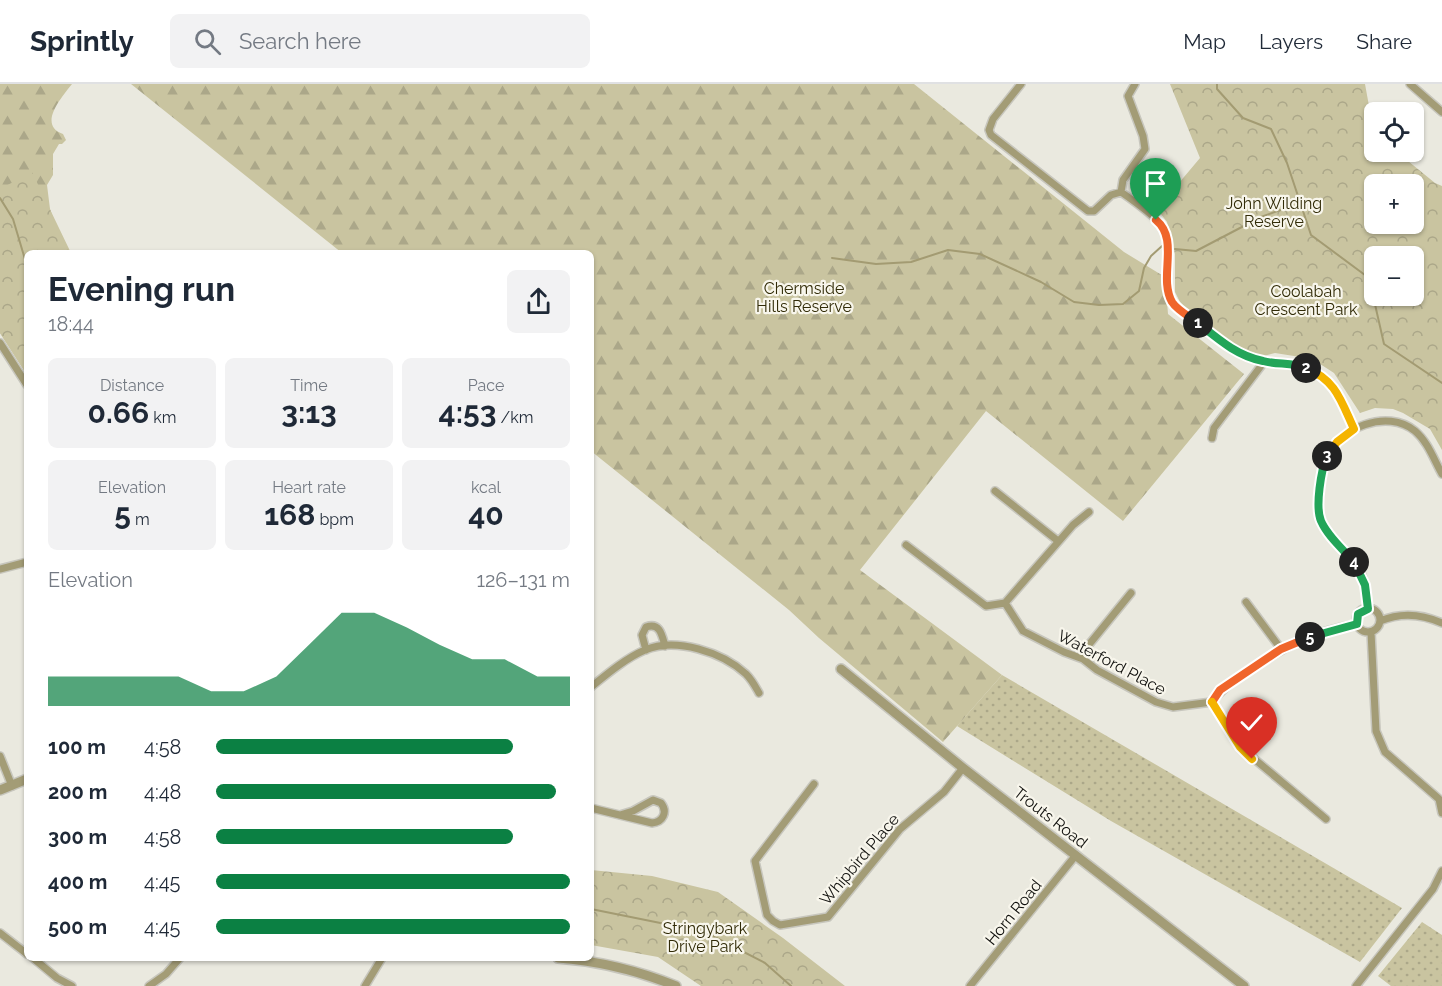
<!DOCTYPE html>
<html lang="en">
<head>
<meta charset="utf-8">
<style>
  body { margin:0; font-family:Raleway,sans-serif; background:#f2f2f3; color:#1f2937; height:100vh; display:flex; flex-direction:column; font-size:22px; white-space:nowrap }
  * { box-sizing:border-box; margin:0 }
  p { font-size:20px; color:#747a83 }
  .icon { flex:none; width:33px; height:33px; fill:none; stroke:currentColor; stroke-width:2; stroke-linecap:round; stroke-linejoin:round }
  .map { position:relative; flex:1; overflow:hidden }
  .side { position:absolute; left:24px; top:166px; width:570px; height:711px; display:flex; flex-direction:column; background:#fff; border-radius:9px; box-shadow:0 2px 4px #0004 }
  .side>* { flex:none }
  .controls { position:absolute; left:1364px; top:18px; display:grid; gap:12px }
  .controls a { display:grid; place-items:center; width:60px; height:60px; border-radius:9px; background:#fff; box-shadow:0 2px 4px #0004; font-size:30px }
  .pin { position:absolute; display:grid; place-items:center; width:51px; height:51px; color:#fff; margin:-62px -26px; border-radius:50% 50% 50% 0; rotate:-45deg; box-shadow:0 0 6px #0007 }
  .pin .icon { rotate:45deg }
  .km { position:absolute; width:30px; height:30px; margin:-15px; border-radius:50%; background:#222; color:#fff; font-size:16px; line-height:30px; text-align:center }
  .round { display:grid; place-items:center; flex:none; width:63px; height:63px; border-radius:9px; background:#f2f2f3 }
  .head { display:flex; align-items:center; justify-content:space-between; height:102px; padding:0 24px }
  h1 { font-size:33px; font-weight:700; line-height:45px }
  .metrics { display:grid; grid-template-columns:repeat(3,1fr); gap:9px; height:102px; padding:6px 24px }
  .metrics div { display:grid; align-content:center; border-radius:9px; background:#f2f2f3; text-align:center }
  .metrics b { font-size:30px; font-weight:700 }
  .metrics small { font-size:16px; font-weight:400 }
  .metrics p { font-size:16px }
  .chart { height:168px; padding:12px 24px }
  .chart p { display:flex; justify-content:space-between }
  .chart svg { width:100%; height:108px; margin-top:6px; fill:#0b8043; opacity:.7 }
  ul { padding:0 24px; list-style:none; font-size:20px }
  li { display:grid; grid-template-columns:96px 72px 1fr; align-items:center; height:45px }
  li i { height:15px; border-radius:8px; background:#0b8043 }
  header { display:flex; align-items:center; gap:36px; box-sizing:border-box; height:84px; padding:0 30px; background:#fff; border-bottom:2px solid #e0e1e3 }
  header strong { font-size:28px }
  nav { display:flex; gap:33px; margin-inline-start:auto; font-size:21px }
  .search { width:420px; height:54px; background:#f2f2f3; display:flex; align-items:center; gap:15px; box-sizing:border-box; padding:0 21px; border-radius:9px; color:#747a83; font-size:22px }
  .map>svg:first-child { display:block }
  .grass { fill:url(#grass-dots) }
  .forest { fill:url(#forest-firs) }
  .park { fill:url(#park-crowns); fill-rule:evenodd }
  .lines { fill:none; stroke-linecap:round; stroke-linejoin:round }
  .stream { stroke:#a39b72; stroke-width:2 }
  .minor-casing { stroke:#c7c6bd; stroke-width:10 }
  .tertiary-casing { stroke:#c7c6bd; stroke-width:12 }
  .minor { stroke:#a39c76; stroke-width:7 }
  .tertiary { stroke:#a39c76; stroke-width:9 }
  .split-1-casing { stroke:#fff; stroke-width:12 }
  .split-2-casing { stroke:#fff; stroke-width:12 }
  .split-3-casing { stroke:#fff; stroke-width:12 }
  .split-4-casing { stroke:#fff; stroke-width:12 }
  .split-5-casing { stroke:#fff; stroke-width:12 }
  .split-6-casing { stroke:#fff; stroke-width:12 }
  .split-7-casing { stroke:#fff; stroke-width:12 }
  .split-1 { stroke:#f0652b; stroke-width:8 }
  .split-2 { stroke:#22a559; stroke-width:8 }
  .split-3 { stroke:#f5b400; stroke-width:8 }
  .split-4 { stroke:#22a559; stroke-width:8 }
  .split-5 { stroke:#22a559; stroke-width:8 }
  .split-6 { stroke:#f0652b; stroke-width:8 }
  .split-7 { stroke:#f5b400; stroke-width:8 }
  .labels { text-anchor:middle; stroke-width:4.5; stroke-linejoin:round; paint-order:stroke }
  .park-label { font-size:16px; fill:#312b07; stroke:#f8f6ec }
  .street-label { font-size:16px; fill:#0f0f0c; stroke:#f8f6ec }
</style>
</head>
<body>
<header>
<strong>Sprintly</strong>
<div class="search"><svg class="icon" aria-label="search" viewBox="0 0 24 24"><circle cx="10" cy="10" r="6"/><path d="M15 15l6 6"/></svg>Search here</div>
<nav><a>Map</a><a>Layers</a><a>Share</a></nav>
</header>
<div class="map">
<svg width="1442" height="902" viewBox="0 0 1442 902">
  <defs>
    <pattern id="grass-dots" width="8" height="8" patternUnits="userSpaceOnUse" patternTransform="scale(1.5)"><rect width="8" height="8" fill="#c9c4a0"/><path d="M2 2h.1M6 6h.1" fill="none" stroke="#aba789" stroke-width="1.8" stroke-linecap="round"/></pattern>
    <pattern id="forest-firs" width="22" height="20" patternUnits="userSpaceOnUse" patternTransform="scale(1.5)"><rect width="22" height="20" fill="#c9c4a0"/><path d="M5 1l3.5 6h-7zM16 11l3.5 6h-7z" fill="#aba789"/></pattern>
    <pattern id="park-crowns" width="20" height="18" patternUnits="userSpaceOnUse" patternTransform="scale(1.5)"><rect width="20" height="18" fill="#c9c4a0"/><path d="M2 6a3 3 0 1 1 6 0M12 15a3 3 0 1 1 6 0" fill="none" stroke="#aba789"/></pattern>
  </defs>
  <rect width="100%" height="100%" fill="#eae9df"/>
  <path class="grass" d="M1002,591L1402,824L1360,878L1111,737L957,642Z
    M1422,838L1442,851V902H1391L1378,892Z"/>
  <path class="forest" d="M0,0H72C62,13 37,41 63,50L66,56L62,60H59L53,70V91L47,101L50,125L66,169L27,170V291L0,249Z
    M131,0H914L1124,168L1165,193L1168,230L1244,290L1123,437L986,327L860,486L1002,591L943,658L819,554L789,526L591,367V170L342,169Z"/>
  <path class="park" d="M1170,0H1365L1369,22L1374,30V68H1397L1435,99L1442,102V366L1430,345L1403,329L1393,325L1375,324L1360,329L1334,289L1317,278L1294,272L1275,269L1264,272L1242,267L1181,220L1175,208V170L1167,138L1157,125L1200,74ZM1374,100H1413V140H1374ZM1374,172H1413V212H1374Z
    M32,88L71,169L27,170V291L0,249V105Z
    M591,786L652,792L718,808L783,854L845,902H701L658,873L591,861Z"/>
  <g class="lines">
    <path class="stream" d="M1217,0V5L1243,34L1271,45L1287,79L1311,151L1369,194L1384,260L1442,299
      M0,114L13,135L27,182
      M1175,165L1196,167L1261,133L1283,125L1302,123
      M832,174L876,180L911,178L948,166L980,170L1041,198L1074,218L1099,221L1123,220L1139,207L1144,184L1151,172L1162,162
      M591,825L705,848L765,879L791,902"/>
    <defs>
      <path id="minor" d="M1021,0L993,35L989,46L991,51L1088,127H1094L1111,111L1121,108L1123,96L1145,65L1143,52L1128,12L1135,0
        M1410,0L1442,28
        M1121,108C1131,115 1155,132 1161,141C1178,165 1157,201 1176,223C1198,239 1220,260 1245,271C1262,279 1280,278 1299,282C1332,288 1342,318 1354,345
        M0,259L27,301
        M1212,354L1214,344L1264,278
        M995,407L1058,457
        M906,461L986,522L1005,519L1023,547L1064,568L1083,575L1097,586L1156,618L1173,623L1212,618C1222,604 1236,596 1250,586C1285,562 1315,547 1357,540
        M0,485L27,478
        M1246,518L1281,565
        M1005,519L1073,441L1089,428
        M1356 536a12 12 0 1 1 24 0a12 12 0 1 1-24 0Z
        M1368,525C1366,512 1366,500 1361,489C1350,467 1319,451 1319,424C1319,409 1320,388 1326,374C1339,344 1387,324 1415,347C1428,358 1434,376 1442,390
        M1380,537C1401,528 1422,530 1442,539
        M1371,548L1376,647L1385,668L1439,715L1442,729
        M646,566L642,551L646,543C660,538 662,551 665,562
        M1083,575L1087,563L1131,509
        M591,603C607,590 626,574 645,566C676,553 722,568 746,590C752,596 755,602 759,609
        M1212,618L1240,663L1326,735
        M0,672L12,702
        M814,700L755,777L767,831L773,837L780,841L828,833L900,745L944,708L963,684
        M591,724L652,739C663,738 668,728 661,719L653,716L633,727L620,731
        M0,849L27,870
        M33,874L57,894L72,902
        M149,902L166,890L180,874
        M365,902L382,874
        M970,902L1076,771
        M1356,902L1433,805L1442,787"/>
      <path id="tertiary" d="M841,585L963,684L1244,902
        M0,706L27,695
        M558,874C598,877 639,887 676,902"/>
    </defs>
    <use href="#minor" class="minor-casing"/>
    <use href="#tertiary" class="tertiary-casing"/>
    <use href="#minor" class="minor"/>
    <use href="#tertiary" class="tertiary"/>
  </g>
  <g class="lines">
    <defs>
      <path id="split-1" d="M1156,136C1180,156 1158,193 1172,218C1177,226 1190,233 1198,239"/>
      <path id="split-2" d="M1198,239C1218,255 1237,272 1263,277C1277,281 1293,278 1306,284"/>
      <path id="split-3" d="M1306,284C1336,296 1341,317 1354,345L1337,358L1327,372"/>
      <path id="split-4" d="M1327,372C1321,386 1315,423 1321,437C1328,453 1344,466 1354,478"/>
      <path id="split-5" d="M1310,553L1357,540L1358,530L1368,525L1365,501L1354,478"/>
      <path id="split-6" d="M1212,618L1220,606L1281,565L1310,553"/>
      <path id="split-7" d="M1212,618L1240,663L1252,675"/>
    </defs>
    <use href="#split-1" class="split-1-casing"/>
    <use href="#split-2" class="split-2-casing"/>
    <use href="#split-3" class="split-3-casing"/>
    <use href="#split-4" class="split-4-casing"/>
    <use href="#split-5" class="split-5-casing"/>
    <use href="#split-6" class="split-6-casing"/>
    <use href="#split-7" class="split-7-casing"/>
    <use href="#split-1" class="split-1"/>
    <use href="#split-2" class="split-2"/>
    <use href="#split-3" class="split-3"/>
    <use href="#split-4" class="split-4"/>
    <use href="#split-5" class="split-5"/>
    <use href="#split-6" class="split-6"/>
    <use href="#split-7" class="split-7"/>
  </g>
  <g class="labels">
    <g class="park-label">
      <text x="1274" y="125">John Wilding<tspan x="1274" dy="18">Reserve</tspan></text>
      <text x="804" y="210">Chermside<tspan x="804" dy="18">Hills Reserve</tspan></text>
      <text x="1306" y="213">Coolabah<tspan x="1306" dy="18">Crescent Park</tspan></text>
      <text x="705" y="850">Stringybark<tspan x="705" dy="18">Drive Park</tspan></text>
    </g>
    <g class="street-label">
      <text transform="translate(1112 578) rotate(28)" y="6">Waterford Place</text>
      <text transform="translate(1051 733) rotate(38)" y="6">Trouts Road</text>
      <text transform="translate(859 775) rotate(-50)" y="6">Whipbird Place</text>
      <text transform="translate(1013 828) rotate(-51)" y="6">Horn Road</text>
    </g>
  </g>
</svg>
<div class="controls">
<a><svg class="icon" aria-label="locate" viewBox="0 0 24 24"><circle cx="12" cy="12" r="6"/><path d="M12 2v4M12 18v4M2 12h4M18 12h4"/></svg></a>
<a>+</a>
<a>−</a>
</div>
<div class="pin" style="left:1156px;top:136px;background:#1e9e55"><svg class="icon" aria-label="arrive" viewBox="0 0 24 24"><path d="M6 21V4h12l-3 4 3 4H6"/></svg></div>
<div class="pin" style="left:1252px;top:675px;background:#d93025"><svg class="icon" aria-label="check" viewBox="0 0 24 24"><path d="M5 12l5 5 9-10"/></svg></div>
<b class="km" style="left:1198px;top:239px">1</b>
<b class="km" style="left:1306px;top:284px">2</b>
<b class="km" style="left:1327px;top:372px">3</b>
<b class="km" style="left:1354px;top:478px">4</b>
<b class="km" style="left:1310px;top:553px">5</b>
<section class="side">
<div class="head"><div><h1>Evening run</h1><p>18:44</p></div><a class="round"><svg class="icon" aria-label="share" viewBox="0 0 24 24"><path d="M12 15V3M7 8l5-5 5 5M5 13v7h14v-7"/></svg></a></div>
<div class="metrics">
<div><p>Distance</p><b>0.66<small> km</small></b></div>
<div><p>Time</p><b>3:13</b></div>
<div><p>Pace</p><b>4:53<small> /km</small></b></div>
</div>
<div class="metrics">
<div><p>Elevation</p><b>5<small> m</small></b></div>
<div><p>Heart rate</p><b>168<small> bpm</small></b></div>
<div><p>kcal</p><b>40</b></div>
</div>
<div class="chart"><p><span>Elevation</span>126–131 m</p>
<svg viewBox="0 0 160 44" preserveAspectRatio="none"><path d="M0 44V32L10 32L20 32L30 32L40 32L50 38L60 38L70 32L80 19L90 6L100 6L110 12L120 19L130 25L140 25L150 32L160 32V44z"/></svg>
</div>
<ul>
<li><b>100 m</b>4:58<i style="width:84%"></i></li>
<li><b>200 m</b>4:48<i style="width:96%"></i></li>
<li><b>300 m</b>4:58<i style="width:84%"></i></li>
<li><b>400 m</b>4:45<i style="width:100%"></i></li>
<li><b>500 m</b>4:45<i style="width:100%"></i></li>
</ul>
</section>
</div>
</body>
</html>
